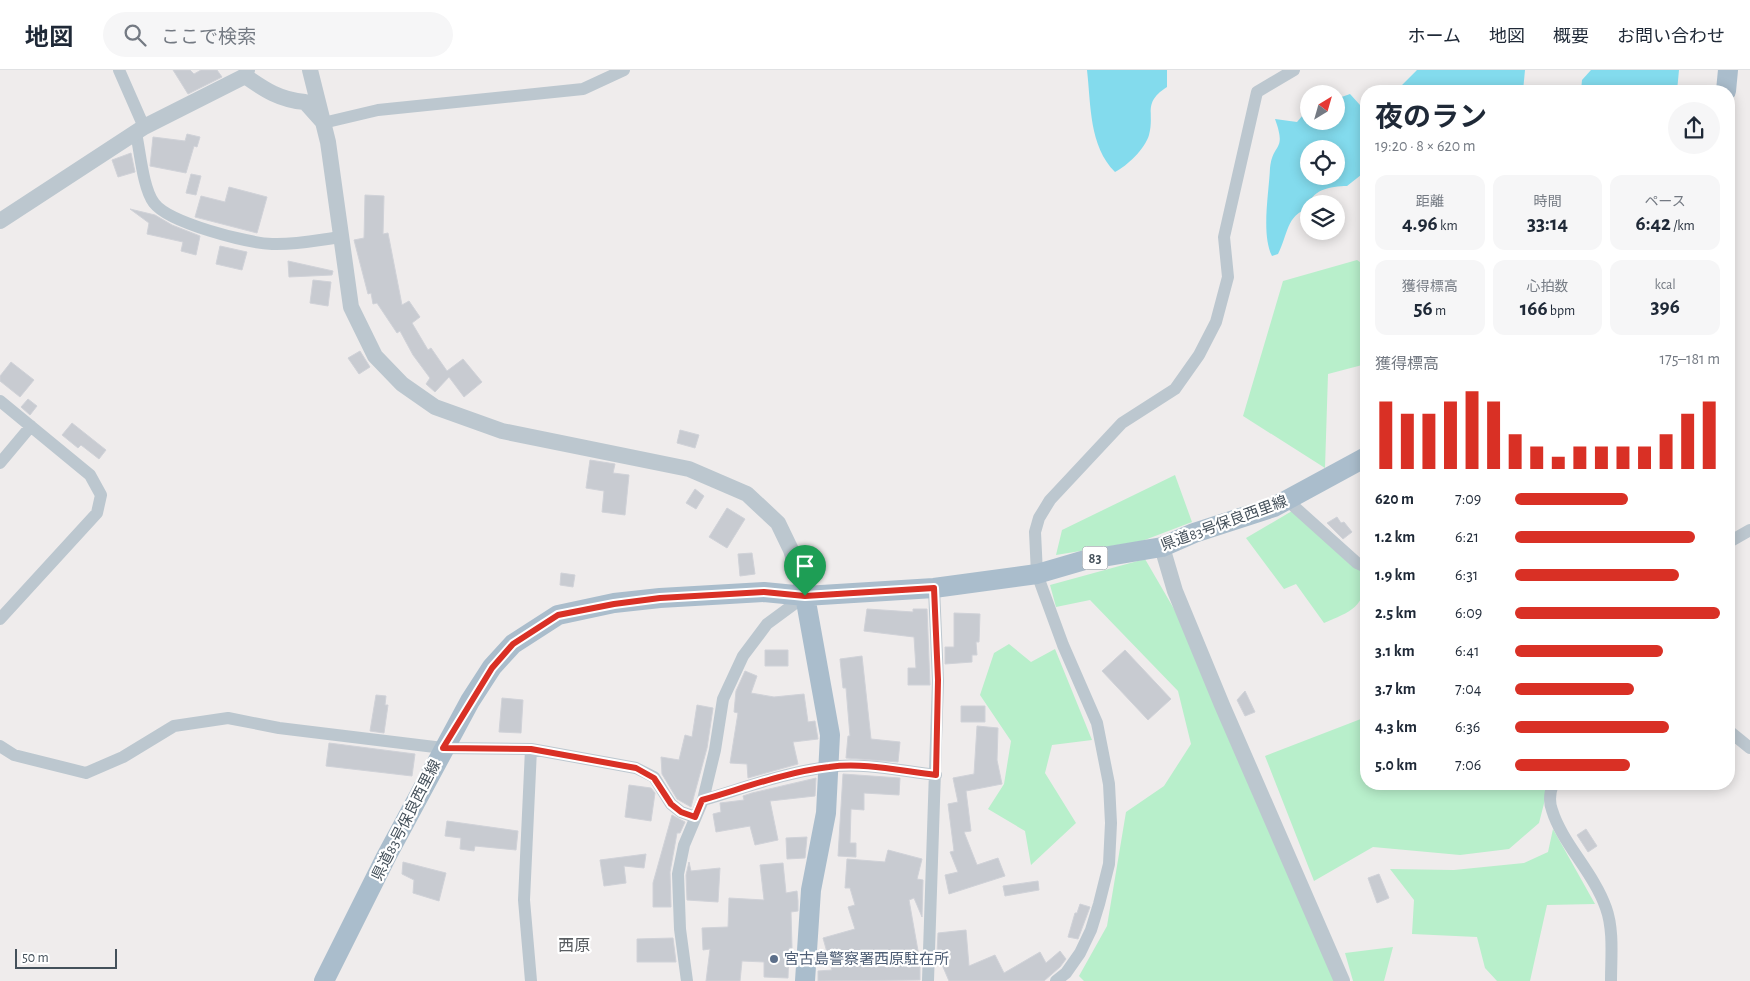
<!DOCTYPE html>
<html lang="ja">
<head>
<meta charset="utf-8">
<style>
  body { margin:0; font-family:"Alegreya Sans","Noto Sans JP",sans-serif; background:#f6f6f7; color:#1f2937; height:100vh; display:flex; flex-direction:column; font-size:19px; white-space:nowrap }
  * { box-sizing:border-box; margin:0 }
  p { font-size:16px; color:#747a83 }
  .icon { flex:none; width:28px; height:28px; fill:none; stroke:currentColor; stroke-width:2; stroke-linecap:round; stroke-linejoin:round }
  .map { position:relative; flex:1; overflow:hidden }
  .sheet { position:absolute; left:1360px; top:15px; width:375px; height:705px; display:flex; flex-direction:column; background:#fff; border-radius:20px; box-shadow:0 2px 12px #0003 }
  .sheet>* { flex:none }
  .needle { width:32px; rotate:37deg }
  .fabs { position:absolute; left:1300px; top:15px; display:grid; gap:10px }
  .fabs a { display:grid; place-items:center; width:45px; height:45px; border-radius:50%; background:#fff; box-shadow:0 2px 12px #0003; font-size:25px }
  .scale { position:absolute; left:15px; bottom:12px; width:102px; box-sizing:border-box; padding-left:5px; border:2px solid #44505a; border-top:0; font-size:14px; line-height:18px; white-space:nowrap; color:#44505a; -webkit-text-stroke:4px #fff; paint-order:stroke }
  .pin { position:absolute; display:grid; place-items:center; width:42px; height:42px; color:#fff; margin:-51px -21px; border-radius:50% 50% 50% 0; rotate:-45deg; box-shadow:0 0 5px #0007 }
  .pin .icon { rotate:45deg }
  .round { display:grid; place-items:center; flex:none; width:52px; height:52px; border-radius:26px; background:#f6f6f7 }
  .overview { display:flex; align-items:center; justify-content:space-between; height:85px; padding:0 15px }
  h1 { font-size:28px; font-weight:700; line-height:38px }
  .metrics { display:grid; grid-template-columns:repeat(3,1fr); gap:8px; height:85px; padding:5px 15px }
  .metrics div { display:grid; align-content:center; border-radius:12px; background:#f6f6f7; text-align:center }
  .metrics b { font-size:21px; font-weight:700 }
  .metrics small { font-size:14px; font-weight:400 }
  .metrics p { font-size:14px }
  .chart { height:140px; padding:10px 15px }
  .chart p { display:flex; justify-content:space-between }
  .chart svg { width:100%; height:90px; margin-top:5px; stroke:#d93025; stroke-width:6 }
  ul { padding:0 15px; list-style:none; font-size:16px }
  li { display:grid; grid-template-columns:80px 60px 1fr; align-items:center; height:38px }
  li i { height:12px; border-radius:6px; background:#d93025 }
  header { display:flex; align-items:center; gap:30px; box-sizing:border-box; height:70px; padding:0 25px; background:#fff; border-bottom:1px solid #e0e1e3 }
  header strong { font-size:24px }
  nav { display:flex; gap:28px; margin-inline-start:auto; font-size:18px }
  .search { width:350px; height:45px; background:#f6f6f7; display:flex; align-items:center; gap:12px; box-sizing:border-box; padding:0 18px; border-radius:28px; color:#747a83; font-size:19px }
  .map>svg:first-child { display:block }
  .green { fill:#b8efcb }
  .water { fill:#83dbed; fill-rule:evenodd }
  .building { fill:#c8cbd1; stroke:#d0d2d8 }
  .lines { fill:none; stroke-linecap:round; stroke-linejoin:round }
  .minor { stroke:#bcc7cf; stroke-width:12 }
  .tertiary { stroke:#bcc7cf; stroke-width:16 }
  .primary { stroke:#aabdcc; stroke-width:20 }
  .route-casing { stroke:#fff; stroke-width:10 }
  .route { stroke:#d93025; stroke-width:6 }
  .service-dot { fill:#5c6f8a; stroke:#fff; stroke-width:2 }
  .labels { text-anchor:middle; stroke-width:4.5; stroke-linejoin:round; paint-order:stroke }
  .shield { fill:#fff; stroke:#7c848c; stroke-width:1 }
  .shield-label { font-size:14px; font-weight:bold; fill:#44505a }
  .street-label { font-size:15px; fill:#44505a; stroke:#fff }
  .service-label { font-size:15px; fill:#4e5e75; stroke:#fff; text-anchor:start }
  .neighbourhood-label { font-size:16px; fill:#595d61; stroke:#fff }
</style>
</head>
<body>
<header>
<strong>地図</strong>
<div class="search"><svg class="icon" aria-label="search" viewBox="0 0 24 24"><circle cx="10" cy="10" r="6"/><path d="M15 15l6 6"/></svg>ここで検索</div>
<nav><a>ホーム</a><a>地図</a><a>概要</a><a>お問い合わせ</a></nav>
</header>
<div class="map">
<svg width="1750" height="911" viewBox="0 0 1750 911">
  <rect width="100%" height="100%" fill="#efecec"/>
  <path class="green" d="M1357,190L1366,196V294L1328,304L1325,398L1243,346L1283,211Z
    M1175,405L1192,452L1142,471L1056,485L1062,460Z
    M1292,441L1366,505C1366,537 1350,542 1324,553L1296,514L1284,519L1246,468Z
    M1145,489L1181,551L1335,911H1084L1079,906L1107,856L1126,742L1164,716L1191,674L1178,621L1090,530L1056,537L1050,515Z
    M1009,574L1031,592L1055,579L1092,670L1052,675L1045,703L1076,753L1031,795L1025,761L988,739L1004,714L1011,671L980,625L994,583Z
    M1366,647V714H1549L1539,753L1509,779L1460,785L1373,777L1314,811L1265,686Z
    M1553,759L1595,834L1547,835L1530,911H1497L1485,898L1477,867L1412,864L1414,830L1390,799L1454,800L1524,793L1548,782Z
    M1393,877L1384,911H1353L1345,883Z"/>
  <path class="water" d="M1087,0H1167V17C1142,33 1155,43 1149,65C1145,79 1127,96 1115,102C1089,76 1091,35 1087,0Z
    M1417,0H1525L1523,21H1388L1391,15H1402Z
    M1591,0H1679L1677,21H1581L1582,10Z
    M1350,24L1360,35H1366V104L1361,105L1347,116C1331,116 1309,120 1309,138C1286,145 1288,165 1278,184L1272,186C1261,164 1269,123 1270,98C1273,72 1287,82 1275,49L1297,52L1309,38V51H1336V29ZM1309,79H1336V106H1309Z"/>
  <path class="building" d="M173,0H190L194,4L201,0H217L222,7L188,24Z
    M187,64L200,67L197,77L194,76L186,103L150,96L153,67L185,71Z
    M131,83L135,102L118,107L112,90Z
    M191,104L201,106L196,125L186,123Z
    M229,117L267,127L257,163L195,147L201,126L225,132Z
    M365,125L384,126L383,164L388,163L402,235L409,231L420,247L412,253L428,280L431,278L447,301L463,289L482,312L464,327L449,307L435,322L426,314L430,308L413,285L400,261L397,263L377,233L373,234L371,223L368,224L354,170L364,168Z
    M130,139L155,145L172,155L200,166L196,185L181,181L183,172L147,164L149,153Z
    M220,176L247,182L242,200L216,194Z
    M288,191L333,201L332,205L289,207Z
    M313,210L331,212L328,236L310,233Z
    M360,281L370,297L359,304L348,288Z
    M11,292L34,310L20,327L0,311V306Z
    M28,329L37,336L30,345L21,337Z
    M72,353L106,380L99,389L81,375L78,378L62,365Z
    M680,360L699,365L695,378L677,373Z
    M590,390L615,394L613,403L629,405L625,445L602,442L604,421L586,418Z
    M695,419L704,426L696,439L686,433Z
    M727,438L745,449L727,478L709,467Z
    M1337,447L1341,453L1344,452L1352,462L1343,469L1327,453Z
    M752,483L755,504L740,506L738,484Z
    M561,503L575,505L573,517L560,515Z
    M867,539L913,542V539H927L930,615H908V598H916L914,567L864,561Z
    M954,543L980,544L979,572H976L977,585H972V592L945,594V577H954Z
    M765,580H788V596H765Z
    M1125,580L1171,629L1148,650L1102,601Z
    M862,586L871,669L900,672L898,692L846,688L848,666H850L846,618H843L840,589Z
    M745,601L757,606L751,623L774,627L804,624L808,652L815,651L818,669L793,672L798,694L748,708L747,694L730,693L738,643L734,642L736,621Z
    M1245,621L1255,642L1245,646L1237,630Z
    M376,625L386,626L385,635H388L384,663L370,661Z
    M502,628L523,630L521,663L499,662Z
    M697,635L713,638L707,678L691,737L677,729L662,704L661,687L679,690L685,665L692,667Z
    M961,636H985V652H961Z
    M977,656L998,658L997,690L1002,714L966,721L971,761L964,762L977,795L998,788L1005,806L949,824L945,805L958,802L950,782L954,781L948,734L958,732L953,708L974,704Z
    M329,673L415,684L412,706L326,696Z
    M843,704L900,708L899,725L864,723V740L851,739L850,773H856V787L838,786Z
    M816,708L815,726L770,731L778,770L755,775L750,756L716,762L713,744L721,742L720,733L744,730L743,726L752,723Z
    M629,715L651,718L655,723L651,751L625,747Z
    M672,745L685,752L680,763H677L670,802L671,837H653V813Z
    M447,751L518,761L516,780L475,776L474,781L460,779L461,768L445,766Z
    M1586,759L1597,776L1588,782L1577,765Z
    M807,767L805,788L787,789L786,768Z
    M888,780L922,789L917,809L923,810L922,847L914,828L909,830L920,892V910L818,911V901L832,900L823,868L855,859L848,837L855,835L850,818H845L847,789L885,792Z
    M646,784L644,798L624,796L626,813L604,816L600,790Z
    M403,792L446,803L439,831L413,823L414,810L402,804Z
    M689,792L691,801L720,798L718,832L687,830L686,805Z
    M783,793L786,823L797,821L798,831V841L791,842L792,878H789L788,908L764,907V892L742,891L740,911H706L710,879L703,880L702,858L728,857L729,828L764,830L760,795Z
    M1379,804L1389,828L1377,833L1368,808Z
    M1038,811L1039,820L1005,826L1003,816Z
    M1080,834L1090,837L1078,869L1068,867L1075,843H1077Z
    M966,860L969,896L995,885L1004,903L1040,882L1046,893L1060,881L1066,889L1060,897L1044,911H949L937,883L938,863Z
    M673,868L676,892H637V869Z"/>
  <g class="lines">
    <path class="minor" d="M119,0L144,57
      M323,53L378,40L583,19L624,0
      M136,63C140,81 143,119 154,133C169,153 247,173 272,174C295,175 318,170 341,167
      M0,331L90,405L101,425L97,443L0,549
      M0,393L31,356
      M1288,431L1357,493L1366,497
      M1729,472L1750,460
      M1729,661L1750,678
      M0,676L14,685L86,703L123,687L174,656L228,648L279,658L443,678L531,679L636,698L654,707L671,734L681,742L695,747
      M1553,714C1550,722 1549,732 1552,740C1562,773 1594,803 1606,838C1614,860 1611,888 1611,911
      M703,730C744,718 786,702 829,697C863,692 901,701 936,705
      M531,911L524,830L531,679
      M687,911L680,859L678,804L684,775L703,730L715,680L723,629L743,586L767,554L805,526
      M928,911L938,611L934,518
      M1056,911L1066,903L1080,883L1091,860L1099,834L1109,794L1111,753L1109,714L1097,653L1063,575L1037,504L1035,462L1039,448L1050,430L1122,353L1175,319L1199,285L1216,252L1228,207L1224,167L1257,22L1294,0"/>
    <path class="tertiary" d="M310,0L328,72L351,237L375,286L402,314L435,337L502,361L689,399L747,424L778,453L791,480L805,526
      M245,6C265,20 280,30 305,32L322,51
      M0,151L144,57L245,6L247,0
      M1162,477L1175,521L1222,635L1342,911"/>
    <path class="primary" d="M1726,21L1728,0
      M805,526L830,665L826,743L811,820L805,911
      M324,911L386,787L470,631L492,597L513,574L558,545L614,533L660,528L764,522L805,526L934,518L1037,504L1085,490L1162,477L1194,463L1274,437L1366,387"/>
  </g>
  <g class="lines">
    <defs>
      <path id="route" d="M934,518L938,610L936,705C901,701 863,692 829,697C786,702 744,718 702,730L695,747L681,742L671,734L654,708L636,698L531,679L443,678L492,598L513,574L558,545L614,534L660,528L764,522L805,526Z"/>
    </defs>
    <use href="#route" class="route-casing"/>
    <use href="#route" class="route"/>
  </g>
  <circle class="service-dot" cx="774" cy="889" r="5"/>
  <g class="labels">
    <rect class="shield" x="1082.5" y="476.5" width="25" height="23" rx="4"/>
    <g class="shield-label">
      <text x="1095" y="493">83</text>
    </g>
    <g class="street-label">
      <text transform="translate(1224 453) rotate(-20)" y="5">県道83号保良西里線</text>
      <text transform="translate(406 750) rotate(-63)" y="5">県道83号保良西里線</text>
    </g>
    <g class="service-label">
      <text x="784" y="894">宮古島警察署西原駐在所</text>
    </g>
    <g class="neighbourhood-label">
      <text x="574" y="881">西原</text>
    </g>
  </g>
</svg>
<div class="fabs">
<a><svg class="needle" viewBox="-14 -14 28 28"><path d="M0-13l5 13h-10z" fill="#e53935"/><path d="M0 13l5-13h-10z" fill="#747a83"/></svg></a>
<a><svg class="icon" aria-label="locate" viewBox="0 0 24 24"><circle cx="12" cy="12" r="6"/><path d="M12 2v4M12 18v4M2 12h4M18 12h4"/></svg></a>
<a><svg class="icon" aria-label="layers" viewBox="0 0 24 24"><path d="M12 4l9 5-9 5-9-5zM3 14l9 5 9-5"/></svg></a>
</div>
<div class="scale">50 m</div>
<div class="pin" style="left:805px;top:526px;background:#1e9e55"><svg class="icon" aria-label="arrive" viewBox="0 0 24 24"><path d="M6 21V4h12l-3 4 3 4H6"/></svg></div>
<section class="sheet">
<div class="overview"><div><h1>夜のラン</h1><p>19:20 · 8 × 620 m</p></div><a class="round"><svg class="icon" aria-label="share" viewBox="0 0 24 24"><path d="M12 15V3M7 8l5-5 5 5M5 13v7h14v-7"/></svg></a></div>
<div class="metrics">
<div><p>距離</p><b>4.96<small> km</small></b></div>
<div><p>時間</p><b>33:14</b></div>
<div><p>ペース</p><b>6:42<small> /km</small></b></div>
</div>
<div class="metrics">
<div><p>獲得標高</p><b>56<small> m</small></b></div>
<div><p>心拍数</p><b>166<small> bpm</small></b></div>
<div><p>kcal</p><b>396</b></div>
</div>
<div class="chart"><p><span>獲得標高</span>175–181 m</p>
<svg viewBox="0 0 160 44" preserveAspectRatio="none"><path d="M5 44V11M15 44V17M25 44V17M35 44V11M45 44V6M55 44V11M65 44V27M75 44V33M85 44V38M95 44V33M105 44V33M115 44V33M125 44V33M135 44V27M145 44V17M155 44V11"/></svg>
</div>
<ul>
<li><b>620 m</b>7:09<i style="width:55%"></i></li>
<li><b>1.2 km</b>6:21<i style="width:88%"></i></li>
<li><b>1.9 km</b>6:31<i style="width:80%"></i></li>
<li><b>2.5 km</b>6:09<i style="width:100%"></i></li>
<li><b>3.1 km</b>6:41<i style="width:72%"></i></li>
<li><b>3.7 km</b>7:04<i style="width:58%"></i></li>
<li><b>4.3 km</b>6:36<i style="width:75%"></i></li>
<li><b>5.0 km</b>7:06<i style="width:56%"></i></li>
</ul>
</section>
</div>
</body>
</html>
